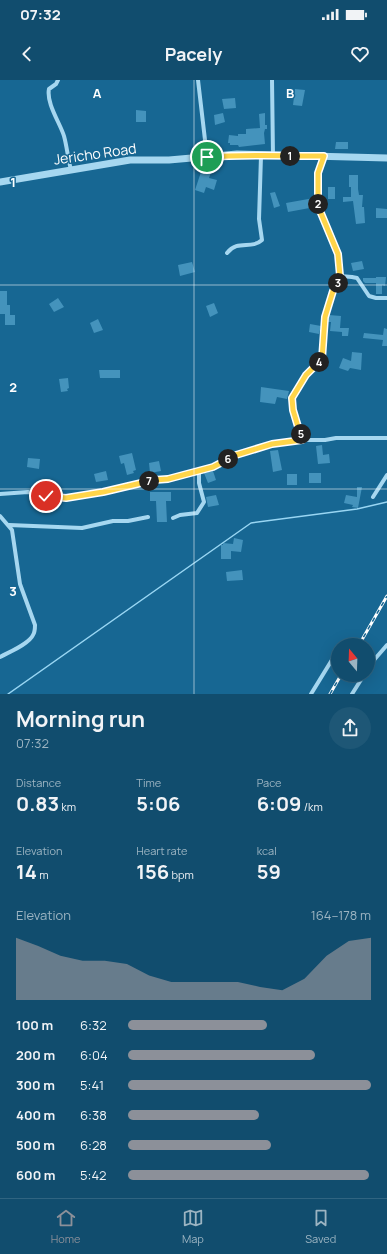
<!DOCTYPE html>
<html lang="en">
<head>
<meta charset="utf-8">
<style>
  body { margin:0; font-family:Manrope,sans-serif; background:#1e5776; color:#f1f3f6; height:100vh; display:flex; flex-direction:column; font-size:15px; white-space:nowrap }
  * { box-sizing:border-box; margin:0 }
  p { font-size:13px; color:#9cb4c2 }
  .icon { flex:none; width:22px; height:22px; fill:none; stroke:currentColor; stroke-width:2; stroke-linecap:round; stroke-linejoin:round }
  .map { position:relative; height:614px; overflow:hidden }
  .sheet { display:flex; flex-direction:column; background:#114d6e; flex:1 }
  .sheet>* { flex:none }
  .needle { width:26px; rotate:341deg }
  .tools { position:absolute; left:331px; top:558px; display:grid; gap:8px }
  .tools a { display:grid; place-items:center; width:44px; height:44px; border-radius:50%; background:#114d6e; box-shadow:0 4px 16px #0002,0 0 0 1px #306481; font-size:20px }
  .pin { position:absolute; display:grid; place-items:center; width:34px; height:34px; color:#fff; margin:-17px; border:2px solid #fff; border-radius:50%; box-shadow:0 1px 4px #0007 }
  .km { position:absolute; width:20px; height:20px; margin:-10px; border-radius:50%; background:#222; color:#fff; font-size:11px; line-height:20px; text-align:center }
  .round { display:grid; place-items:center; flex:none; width:42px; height:42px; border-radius:21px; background:#1e5776 }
  .head { display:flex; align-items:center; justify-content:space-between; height:68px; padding:0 16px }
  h1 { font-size:22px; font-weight:700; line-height:30px }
  .figures { display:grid; grid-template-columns:repeat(3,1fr); gap:6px; height:68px; padding:4px 16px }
  .figures div { display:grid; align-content:center }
  .figures b { font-size:20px; font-weight:700 }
  .figures small { font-size:11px; font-weight:400 }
  .figures p { font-size:11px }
  .chart { height:112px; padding:8px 16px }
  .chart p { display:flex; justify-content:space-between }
  .chart svg { width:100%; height:72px; margin-top:4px; fill:#8c9099; opacity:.7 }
  ul { padding:0 16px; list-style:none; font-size:13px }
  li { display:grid; grid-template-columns:64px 48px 1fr; align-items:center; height:30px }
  li i { height:10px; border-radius:5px; background:#8c9099 }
  .status { display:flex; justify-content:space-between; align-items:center; height:28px; padding:0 20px; background:#114d6e; direction:ltr }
  .status svg { height:11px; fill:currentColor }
  header { display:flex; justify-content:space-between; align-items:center; height:52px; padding:0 16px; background:#114d6e; font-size:18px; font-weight:700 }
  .dock { display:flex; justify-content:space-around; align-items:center; height:56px; border-top:1px solid #306481; background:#114d6e; font-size:11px; color:#9cb4c2 }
  .dock a { display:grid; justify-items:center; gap:2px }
  .dock .current { color:#8c9099 }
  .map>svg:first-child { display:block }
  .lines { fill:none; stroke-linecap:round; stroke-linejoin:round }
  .stream { stroke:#99d6f3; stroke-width:1.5 }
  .building { fill:#4493bc }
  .minor { stroke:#a6d7f0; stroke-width:4 }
  .tertiary { stroke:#a6d7f0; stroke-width:7 }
  .rail-casing { stroke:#fff; stroke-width:3 }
  .rail { stroke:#176793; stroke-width:1.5; stroke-dasharray:4.5; stroke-linecap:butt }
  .route-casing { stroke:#fff; stroke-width:8 }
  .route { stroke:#ffd54a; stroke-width:5 }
  .grid { fill:none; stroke:#fff; stroke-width:1; stroke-opacity:0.55 }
  .labels { text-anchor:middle; stroke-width:3; stroke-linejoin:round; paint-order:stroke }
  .street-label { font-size:14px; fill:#fff; stroke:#176793 }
  .grid-label { font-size:13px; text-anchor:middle; font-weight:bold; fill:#fff; stroke:#176793; stroke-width:3; stroke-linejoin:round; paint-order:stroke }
</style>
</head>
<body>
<div class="status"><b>07:32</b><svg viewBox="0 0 49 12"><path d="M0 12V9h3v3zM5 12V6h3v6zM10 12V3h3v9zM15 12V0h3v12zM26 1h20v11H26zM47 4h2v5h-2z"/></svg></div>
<header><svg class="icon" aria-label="back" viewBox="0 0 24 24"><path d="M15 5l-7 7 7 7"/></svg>Pacely<svg class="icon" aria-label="heart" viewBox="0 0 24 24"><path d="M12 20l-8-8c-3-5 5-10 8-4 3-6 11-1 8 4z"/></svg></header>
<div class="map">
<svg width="387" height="614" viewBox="0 0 387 614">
  <rect width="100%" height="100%" fill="#176793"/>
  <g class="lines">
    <path class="stream" d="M8,614L251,443L357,429L387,422"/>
  </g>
  <path class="building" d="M295,9L305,10L302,26L293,25Z
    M235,18L236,28L224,29L222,19Z
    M136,30L146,31V42H136Z
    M223,33L225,42L215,45L214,35Z
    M265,33V45H267V49H265L264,53L265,64L239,67L238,65H230V63H228L229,55L238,56V54H246V49L260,48L259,34Z
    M336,62H348V69H335Z
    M202,89L211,92L209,98L217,100L214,110L206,107L204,113L195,110Z
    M349,95H358V109L359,115H363L362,127H364L365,143L356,144L353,121L343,122V117H351V107H349Z
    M328,107H335V119H328Z
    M275,112L280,126L274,128L270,113Z
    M314,118L315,127L288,132L286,123Z
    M376,128L387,129V138H376Z
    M362,181L364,189L353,191L351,183Z
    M192,182L195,192L180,196L178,185Z
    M376,197H386L385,206L382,205V214H376V203H365L363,201V198H376Z
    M0,211H7V225H10V235H15V245H5V234H0Z
    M58,218L64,227L54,232L49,224Z
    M214,223L218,233L210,237L206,226Z
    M329,235L341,236L340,248H349L348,256H342V252L330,251L331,242H328Z
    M98,239L103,250L94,253L90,243Z
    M310,244L321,246L319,254L309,252Z
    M384,248L387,249V266H382L383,260L363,258L364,253L383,255Z
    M352,272L362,273L361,290L350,288L348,291L339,288L343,278L351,281Z
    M99,290H120V298H100Z
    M68,298L69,308L67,309L68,311L61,312L59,299Z
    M261,307L289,311L287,319L277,317L275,324L260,322Z
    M322,365L323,375L329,374L330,383L318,384L316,366Z
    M278,370L282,390L273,392L270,371Z
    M132,373L136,390L133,391L134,393L127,395L124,383L121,384L119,376Z
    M28,378L40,379L39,389L27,387Z
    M159,381L161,391L150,393L149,383Z
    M106,391L108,400L96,402L94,394Z
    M213,391L216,400L208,403L204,393Z
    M309,393H321V403H309Z
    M287,394H297V405H287Z
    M357,407H362L358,428L352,427L353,425L344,423L346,415L357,417Z
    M150,412H171V421H166L167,442H157L156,421H150Z
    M216,415L219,425L208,427L206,417Z
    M234,458L243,460L241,472L231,471V479H221V465H223V463L233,464Z
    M242,490L243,500L227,501L226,492Z"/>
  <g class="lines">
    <path class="minor" d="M58,0L56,4L49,9C46,23 60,43 64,56C67,67 68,79 71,90
      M198,0L207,77
      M272,0L273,76
      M227,173C238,159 251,170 262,160L259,139L261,76
      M340,196L352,197L357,198L369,216L376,218H387
      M302,360L293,331L292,318L306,295L322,279L325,237L333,211L340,201V196L337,174L318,126V93L324,76
      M0,414L28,412L46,416L66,418L103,412L154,400L168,399L199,391
      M373,417L387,395
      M0,436L12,450L20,504L35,545C35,549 35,552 33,555C29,564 9,572 0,577
      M173,438L180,435L197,433L204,422L199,403V391L213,387L236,375L272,364L302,360H325L336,358H387
      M9,445L82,448L113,441H128L148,437
      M368,578L374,580L387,565
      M368,589L374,580
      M311,614L338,570
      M352,614L364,595"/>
    <path class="tertiary" d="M0,102L130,80H169L237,74L387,78"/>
    <defs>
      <path id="rail" d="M359,565L387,516
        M330,614L341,595"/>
    </defs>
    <use href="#rail" class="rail-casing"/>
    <use href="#rail" class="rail"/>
  </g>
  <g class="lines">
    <defs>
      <path id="route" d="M46,416L66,418L103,412L154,400L168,399L213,387L236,375L272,364L302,360L293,330L292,318L306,295L322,279L325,237L333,211L340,201V196L338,174L318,126V93L324,76C285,76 246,74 207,77"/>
    </defs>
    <use href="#route" class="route-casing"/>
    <use href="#route" class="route"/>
  </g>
  <path class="grid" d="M194,0V614M0,205H387M0,409H387"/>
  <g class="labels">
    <g class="street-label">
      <text transform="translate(95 74) rotate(-8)" y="5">Jericho Road</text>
    </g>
  </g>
  <g class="grid-label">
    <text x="97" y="18">A</text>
    <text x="290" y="18">B</text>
    <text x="13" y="107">1</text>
    <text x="13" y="312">2</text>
    <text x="13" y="516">3</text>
  </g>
</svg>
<div class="tools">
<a><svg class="needle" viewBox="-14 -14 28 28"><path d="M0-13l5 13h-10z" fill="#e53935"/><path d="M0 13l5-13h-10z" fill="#9cb4c2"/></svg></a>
</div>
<div class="pin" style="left:207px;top:77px;background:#1e9e55"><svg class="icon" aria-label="arrive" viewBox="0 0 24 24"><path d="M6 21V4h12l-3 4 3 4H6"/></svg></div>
<div class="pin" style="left:46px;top:416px;background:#d93025"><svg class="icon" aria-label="check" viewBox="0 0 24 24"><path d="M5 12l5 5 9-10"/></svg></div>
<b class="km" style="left:290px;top:76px">1</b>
<b class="km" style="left:318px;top:124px">2</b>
<b class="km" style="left:338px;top:203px">3</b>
<b class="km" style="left:319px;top:282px">4</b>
<b class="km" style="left:301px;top:354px">5</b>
<b class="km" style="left:228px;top:379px">6</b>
<b class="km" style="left:149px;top:401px">7</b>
</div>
<section class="sheet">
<div class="head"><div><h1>Morning run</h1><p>07:32</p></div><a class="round"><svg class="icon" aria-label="share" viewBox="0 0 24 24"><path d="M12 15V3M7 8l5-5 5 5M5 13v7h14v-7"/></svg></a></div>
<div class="figures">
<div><p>Distance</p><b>0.83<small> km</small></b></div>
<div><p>Time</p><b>5:06</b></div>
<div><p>Pace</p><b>6:09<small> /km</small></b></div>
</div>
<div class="figures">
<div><p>Elevation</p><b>14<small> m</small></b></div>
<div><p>Heart rate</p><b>156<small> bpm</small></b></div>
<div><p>kcal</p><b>59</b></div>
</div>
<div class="chart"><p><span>Elevation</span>164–178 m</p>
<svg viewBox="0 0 160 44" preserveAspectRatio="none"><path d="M0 44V6L10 11L20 17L30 20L40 20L50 22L60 29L70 33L80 33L90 33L100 33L110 36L120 38L130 31L140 17L150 8L160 6V44z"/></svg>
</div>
<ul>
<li><b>100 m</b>6:32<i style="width:57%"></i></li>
<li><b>200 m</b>6:04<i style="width:77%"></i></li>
<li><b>300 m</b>5:41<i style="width:100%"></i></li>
<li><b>400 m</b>6:38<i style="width:54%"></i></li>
<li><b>500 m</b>6:28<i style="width:59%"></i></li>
<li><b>600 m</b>5:42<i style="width:99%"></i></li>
</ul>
</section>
<nav class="dock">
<a class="current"><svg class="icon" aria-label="home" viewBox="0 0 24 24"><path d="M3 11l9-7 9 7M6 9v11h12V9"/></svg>Home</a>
<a><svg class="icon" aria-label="map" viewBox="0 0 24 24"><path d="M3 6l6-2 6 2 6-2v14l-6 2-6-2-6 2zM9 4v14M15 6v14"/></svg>Map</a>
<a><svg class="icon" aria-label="saved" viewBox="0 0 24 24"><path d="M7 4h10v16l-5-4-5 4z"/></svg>Saved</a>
</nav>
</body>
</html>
